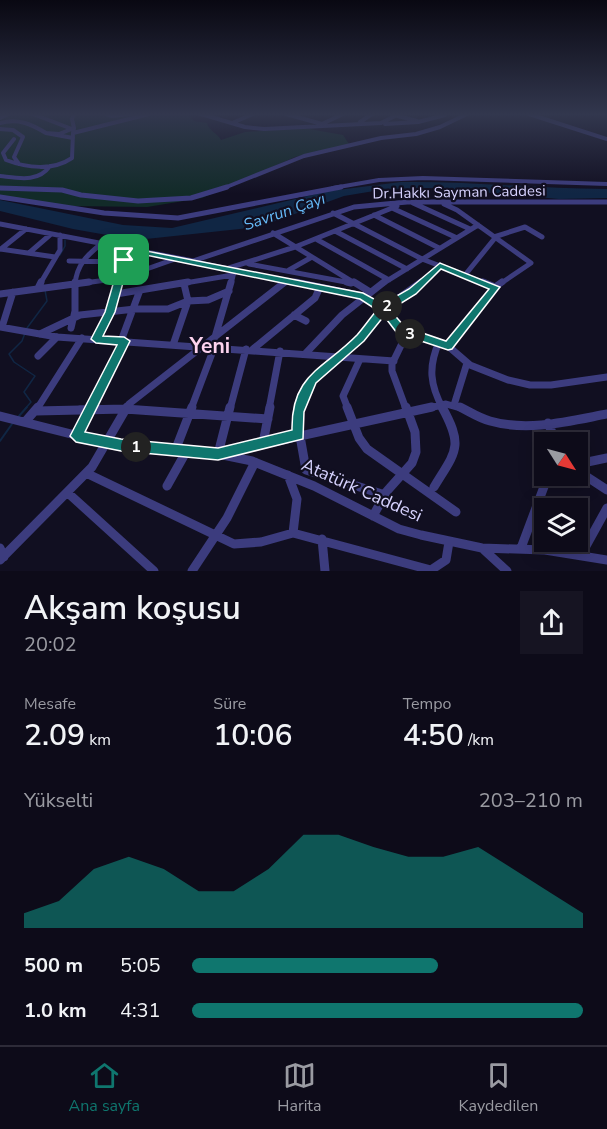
<!DOCTYPE html>
<html lang="tr">
<head>
<meta charset="utf-8">
<style>
  body { margin:0; font-family:"Nunito Sans",sans-serif; background:#161422; color:#f1f3f6; height:100vh; display:flex; flex-direction:column; font-size:22px; white-space:nowrap }
  * { box-sizing:border-box; margin:0 }
  p { font-size:20px; color:#9a9ba2 }
  .icon { flex:none; width:33px; height:33px; fill:none; stroke:currentColor; stroke-width:2; stroke-linecap:round; stroke-linejoin:round }
  .map { position:relative; height:571px; overflow:hidden }
  .panel { display:flex; flex-direction:column; background:#0d0b19; flex:1 }
  .panel>* { flex:none }
  .needle { width:39px; rotate:126deg }
  .fabs { position:absolute; left:534px; top:432px; display:grid; gap:12px }
  .fabs a { display:grid; place-items:center; width:54px; height:54px; border-radius:0px; background:#0d0b19; box-shadow:0 3px 15px #0003,0 0 0 2px #2d2b38; font-size:30px }
  .pin { position:absolute; display:grid; place-items:center; width:51px; height:51px; color:#fff; margin:-26px; border-radius:12px; box-shadow:0 3px 9px #0006 }
  .km { position:absolute; width:30px; height:30px; margin:-15px; border-radius:50%; background:#222; color:#fff; font-size:16px; line-height:30px; text-align:center }
  .round { display:grid; place-items:center; flex:none; width:63px; height:63px; border-radius:0px; background:#161422 }
  .headline { display:flex; align-items:center; justify-content:space-between; height:102px; padding:0 24px }
  h1 { font-size:33px; font-weight:600; line-height:45px }
  .stats { display:grid; grid-template-columns:repeat(3,1fr); gap:9px; height:102px; padding:6px 24px }
  .stats div { display:grid; align-content:center }
  .stats b { font-size:30px; font-weight:600 }
  .stats small { font-size:16px; font-weight:400 }
  .stats p { font-size:16px }
  .chart { height:168px; padding:12px 24px }
  .chart p { display:flex; justify-content:space-between }
  .chart svg { width:100%; height:108px; margin-top:6px; fill:#0f766e; opacity:.7 }
  ul { padding:0 24px; list-style:none; font-size:20px }
  li { display:grid; grid-template-columns:96px 72px 1fr; align-items:center; height:45px }
  li i { height:15px; border-radius:8px; background:#0f766e }
  .menu { display:flex; justify-content:space-around; align-items:center; height:84px; border-top:2px solid #2d2b38; background:#0d0b19; font-size:16px; color:#9a9ba2 }
  .menu a { display:grid; justify-items:center; gap:3px }
  .menu .selected { color:#0f766e }
  .map>svg:first-child { display:block }
  .green { fill:#122b29 }
  .water { fill:#102644 }
  .lines { fill:none; stroke-linecap:round; stroke-linejoin:round }
  .stream-far1 { stroke:#102644; stroke-width:1.5 }
  .stream { stroke:#102644; stroke-width:2 }
  .minor-far3 { stroke:#3c3c7e; stroke-width:4 }
  .minor-far2 { stroke:#3c3c7e; stroke-width:5 }
  .minor-far1 { stroke:#3c3c7e; stroke-width:7 }
  .minor { stroke:#3c3c7e; stroke-width:9 }
  .route { fill:#0f766e; stroke:#fff; stroke-width:1.5; fill-rule:evenodd }
  .labels { text-anchor:middle; stroke-width:4.5; stroke-linejoin:round; paint-order:stroke }
  .street-label { font-size:15px; fill:#d5d1fd; stroke:#110f21 }
  .water-label { font-size:16px; font-style:italic; fill:#65b9f7; stroke:#110f21 }
  .near-street-label { font-size:18px; fill:#d5d1fd; stroke:#110f21 }
  .district-label { font-size:21px; font-weight:bold; fill:#fdd3ef; stroke:#110f21 }
</style>
</head>
<body>
<div class="map">
<svg width="607" height="571" viewBox="0 0 607 571">
  <rect width="100%" height="100%" fill="#110f21"/>
  <path class="green" d="M11,114H105L113,116L188,114L194,121L207,123C208,130 218,134 221,140L245,132L304,128L343,135L349,144L295,157L202,198L147,207L69,206L0,196V118Z"/>
  <path class="water" d="M401,182C470,181 538,189 607,189V198L559,199L436,188L386,189L344,196L259,227L146,239L124,238L73,229L0,211V200L123,225L172,228L329,191Z"/>
  <g class="lines">
    <path class="stream-far1" d="M60,255L65,246V240
      M27,328L47,301L45,290
      M25,333L22,341L9,354L14,362L35,376L24,392L31,402L25,409"/>
    <path class="stream" d="M19,416L27,407
      M0,441L12,424"/>
    <path class="minor-far3" d="M33,114L72,129
      M74,114L72,119L74,128
      M106,114L112,116L130,114
      M201,114L245,127L264,129L381,123L399,114
      M286,114L322,124L343,114
      M529,114L607,139
      M398,116L417,121
      M0,118L9,114
      M360,122L372,114
      M0,123C18,118 31,124 46,133
      M232,123L253,114
      M385,124L418,122L445,115
      M0,129L13,130L23,137L14,157L19,164
      M73,133L149,114
      M73,133L74,128L59,134L46,133L73,138
      M14,139L3,153L6,160C27,168 53,171 72,158L73,133
      M0,176C18,178 38,183 50,166
      M0,188H5
      M224,188L304,156L381,138L416,134L440,127L467,114
      M333,188L379,180L423,178L607,184"/>
    <path class="minor-far2" d="M0,188L62,190L81,195L138,201L191,198L227,187
      M0,197L104,213L178,218L341,187
      M413,203L470,229
      M444,204L457,210L531,263L500,284
      M392,208L455,237
      M333,213L422,259L487,284
      M374,215L439,248
      M0,224L193,261L354,207L407,202H607
      M335,231L407,269
      M273,233L356,284
      M494,237L525,227L542,237
      M316,239L389,280
      M0,249L55,257
      M1,249L26,229
      M29,253L51,234
      M69,261L124,262
      M194,262L302,284
      M249,264L351,283
      M229,268L295,247L397,206
      M289,270L312,257
      M465,275L495,238
      M40,284L60,250V235
      M75,284C77,265 86,256 101,244
      M77,284L121,278L175,259
      M118,284L124,260L134,250
      M179,284L233,275
      M231,284L234,272
      M283,284L287,281
      M382,284L478,225
      M420,284L440,265"/>
    <path class="minor-far1" d="M295,282L363,296L383,309L401,330L448,346L470,365L508,380L530,385H551L607,377
      M347,282L351,283
      M354,282L370,292
      M483,282L495,287
      M38,288L41,282
      M0,294L89,282
      M116,294L188,282
      M294,315L306,321
      M0,327L57,337L394,361
      M2,327L13,292
      M71,328L75,311V282
      M40,334L80,315L135,309H168L188,301L208,300L229,291
      M215,337L231,282
      M96,339L110,312L118,282
      M121,341L140,290
      M439,342C428,367 430,385 443,409
      M173,345L188,301L184,284
      M448,346L495,287L502,282
      M253,349L315,298L320,287
      M305,354L342,315L384,282
      M38,356L57,337
      M454,405L467,363
      M37,409L82,338
      M80,409H114
      M90,409L125,341
      M126,409L129,404L285,282
      M191,409L214,348
      M230,409L246,349
      M269,409L280,351
      M300,409L312,380L360,338L383,309L421,282
      M348,409L343,396L360,359
      M406,409L392,371V364L407,333
      M425,409L446,404L464,409"/>
    <path class="minor" d="M230,407L218,454L432,407
      M300,407L297,419L306,470L385,495
      M347,407L359,438L367,449L456,512
      M460,407C470,412 479,418 490,421C528,432 570,421 607,414
      M36,411L125,409L268,419
      M0,416L107,443L218,454L252,461L314,486L399,529L421,535L482,548L545,550L607,560
      M25,422L38,407
      M548,423L556,442
      M76,436L91,407
      M263,443L270,407
      M175,451L192,407
      M578,464L607,458
      M578,471L607,490
      M86,473L234,544L261,542L293,533L431,570L446,560L449,542
      M288,475L297,499L293,533
      M167,486L186,452
      M434,487C456,451 464,447 442,407
      M68,493L154,571
      M373,516L387,491L412,463L416,452L415,432L406,407
      M322,539L325,571
      M0,548L4,557
      M521,548L548,476
      M483,549L507,571
      M581,555L607,508
      M0,560L92,467L127,407
      M192,571L227,518L255,462"/>
  </g>
  <linearGradient id="sky" x2="0" y2="1"><stop stop-color="#090812"/><stop offset="0.59" stop-color="#32374e"/><stop offset="1" stop-color="#32374e" stop-opacity="0"/></linearGradient>
  <rect width="607" height="194" fill="url(#sky)"/>
  <path class="route" d="M131,248L363,293L383,304L409,289L440,263L500,287L452,349L448,350L397,333L384,316L364,341L316,383L304,412L303,439L218,460L121,451L76,442L70,436L117,345L96,343L91,339L105,312L120,260ZM136,253L360,299L377,310C370,318 364,327 357,335C324,369 291,374 292,430L218,448L121,439L85,432L130,341L124,337L103,336L115,312L129,261ZM441,269L489,289L446,341L405,327L390,310L416,294Z"/>
  <g class="labels">
    <g class="street-label">
      <text transform="translate(459 192) rotate(-1)" y="5">Dr.Hakkı Sayman Caddesi</text>
    </g>
    <g class="water-label">
      <text transform="translate(284 211) rotate(-19)" y="6">Savrun Çayı</text>
    </g>
    <g class="near-street-label">
      <text transform="translate(362 490) rotate(24)" y="6">Atatürk Caddesi</text>
    </g>
    <g class="district-label">
      <text x="210" y="353">Yeni</text>
    </g>
  </g>
</svg>
<div class="fabs">
<a><svg class="needle" viewBox="-14 -14 28 28"><path d="M0-13l5 13h-10z" fill="#e53935"/><path d="M0 13l5-13h-10z" fill="#9a9ba2"/></svg></a>
<a><svg class="icon" aria-label="layers" viewBox="0 0 24 24"><path d="M12 4l9 5-9 5-9-5zM3 14l9 5 9-5"/></svg></a>
</div>
<div class="pin" style="left:124px;top:260px;background:#1e9e55"><svg class="icon" aria-label="arrive" viewBox="0 0 24 24"><path d="M6 21V4h12l-3 4 3 4H6"/></svg></div>
<b class="km" style="left:136px;top:447px">1</b>
<b class="km" style="left:387px;top:306px">2</b>
<b class="km" style="left:410px;top:334px">3</b>
</div>
<section class="panel">
<div class="headline"><div><h1>Akşam koşusu</h1><p>20:02</p></div><a class="round"><svg class="icon" aria-label="share" viewBox="0 0 24 24"><path d="M12 15V3M7 8l5-5 5 5M5 13v7h14v-7"/></svg></a></div>
<div class="stats">
<div><p>Mesafe</p><b>2.09<small> km</small></b></div>
<div><p>Süre</p><b>10:06</b></div>
<div><p>Tempo</p><b>4:50<small> /km</small></b></div>
</div>
<div class="chart"><p><span>Yükselti</span>203–210 m</p>
<svg viewBox="0 0 160 44" preserveAspectRatio="none"><path d="M0 44V38L10 33L20 20L30 15L40 20L50 29L60 29L70 20L80 6L90 6L100 11L110 15L120 15L130 11L140 20L150 29L160 38V44z"/></svg>
</div>
<ul>
<li><b>500 m</b>5:05<i style="width:63%"></i></li>
<li><b>1.0 km</b>4:31<i style="width:100%"></i></li>
</ul>
</section>
<nav class="menu">
<a class="selected"><svg class="icon" aria-label="home" viewBox="0 0 24 24"><path d="M3 11l9-7 9 7M6 9v11h12V9"/></svg>Ana sayfa</a>
<a><svg class="icon" aria-label="map" viewBox="0 0 24 24"><path d="M3 6l6-2 6 2 6-2v14l-6 2-6-2-6 2zM9 4v14M15 6v14"/></svg>Harita</a>
<a><svg class="icon" aria-label="saved" viewBox="0 0 24 24"><path d="M7 4h10v16l-5-4-5 4z"/></svg>Kaydedilen</a>
</nav>
</body>
</html>
